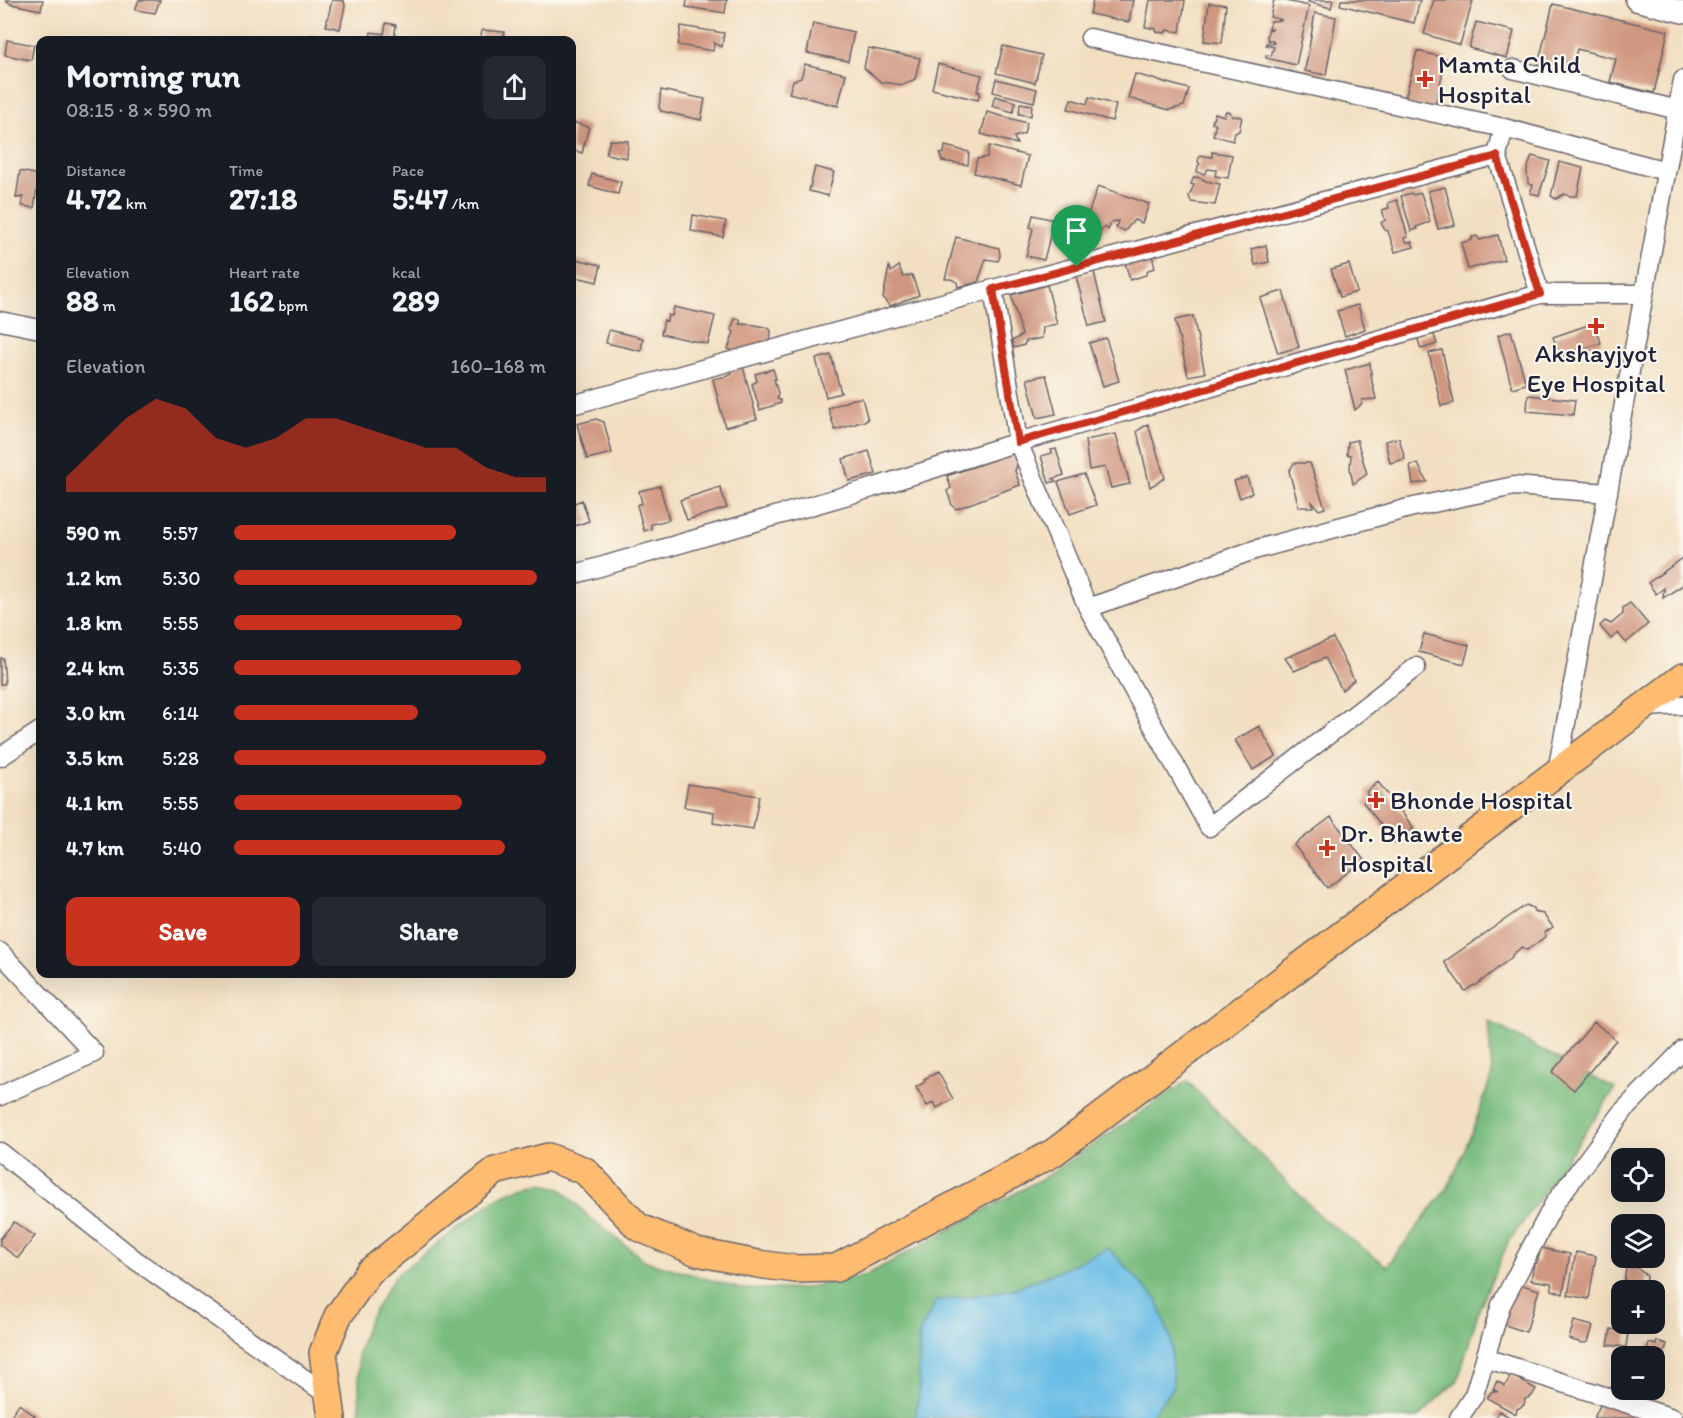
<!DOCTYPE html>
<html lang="en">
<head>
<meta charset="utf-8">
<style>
  body { margin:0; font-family:Itim,sans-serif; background:#242831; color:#f1f3f6; height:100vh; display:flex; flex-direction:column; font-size:22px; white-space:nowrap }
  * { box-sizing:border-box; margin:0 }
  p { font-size:20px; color:#9ea1a6 }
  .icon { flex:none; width:33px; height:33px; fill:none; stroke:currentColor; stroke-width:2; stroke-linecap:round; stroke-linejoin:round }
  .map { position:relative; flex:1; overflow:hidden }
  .panel { position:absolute; left:36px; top:36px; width:540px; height:942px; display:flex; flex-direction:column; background:#171b24; border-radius:12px; box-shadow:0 6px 24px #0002 }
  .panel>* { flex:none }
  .tools { position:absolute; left:1611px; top:1148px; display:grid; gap:12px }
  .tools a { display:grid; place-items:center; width:54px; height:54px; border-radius:12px; background:#171b24; box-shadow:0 6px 24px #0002; font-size:30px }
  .pin { position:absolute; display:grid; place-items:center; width:51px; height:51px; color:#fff; margin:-62px -26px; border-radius:50% 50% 50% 0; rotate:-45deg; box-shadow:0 0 6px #0007 }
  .pin .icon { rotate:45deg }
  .round { display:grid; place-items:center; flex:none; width:63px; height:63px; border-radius:12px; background:#242831 }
  .summary { display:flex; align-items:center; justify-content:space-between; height:102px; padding:0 30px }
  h1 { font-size:33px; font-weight:700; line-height:45px }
  .stats { display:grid; grid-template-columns:repeat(3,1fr); gap:9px; height:102px; padding:6px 30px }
  .stats div { display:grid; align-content:center }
  .stats b { font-size:30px; font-weight:700 }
  .stats small { font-size:16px; font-weight:400 }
  .stats p { font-size:16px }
  .chart { height:168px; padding:12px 30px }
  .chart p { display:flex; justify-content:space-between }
  .chart svg { width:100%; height:108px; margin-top:6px; fill:#c8321e; opacity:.7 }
  .action { display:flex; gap:12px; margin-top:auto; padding:12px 30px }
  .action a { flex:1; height:69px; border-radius:12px; background:#c8321e; color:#fff; font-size:24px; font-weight:700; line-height:69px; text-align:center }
  .action a+a { background:#242831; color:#f1f3f6 }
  ul { padding:0 30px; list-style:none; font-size:20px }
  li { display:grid; grid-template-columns:96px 72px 1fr; align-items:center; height:45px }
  li i { height:15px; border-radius:8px; background:#c8321e }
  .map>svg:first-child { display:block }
  .forest { fill:#79bc7e; stroke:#4e6f5c; stroke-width:1.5 }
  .water { fill:#69bde6; stroke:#467090; stroke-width:1.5 }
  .building { fill:#d09780 }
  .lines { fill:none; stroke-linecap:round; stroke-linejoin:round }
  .minor-casing { stroke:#6b646a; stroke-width:21 }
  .tertiary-casing { stroke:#6b646a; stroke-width:24 }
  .primary-casing { stroke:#6b646a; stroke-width:30 }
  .minor { stroke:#fff; stroke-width:18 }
  .tertiary { stroke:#fff; stroke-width:21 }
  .primary { stroke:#fdbc70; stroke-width:27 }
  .route-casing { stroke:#fff; stroke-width:12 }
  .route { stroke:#c8321e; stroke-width:8 }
  .poi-dot { fill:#c8321e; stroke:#fbf7ec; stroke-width:2 }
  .labels { text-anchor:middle; stroke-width:4.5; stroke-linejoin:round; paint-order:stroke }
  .poi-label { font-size:26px; fill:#22223b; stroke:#fbf7ec; text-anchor:start }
</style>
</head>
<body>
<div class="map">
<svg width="1683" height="1418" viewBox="0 0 1683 1418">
  <rect width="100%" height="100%" fill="#fbf7ec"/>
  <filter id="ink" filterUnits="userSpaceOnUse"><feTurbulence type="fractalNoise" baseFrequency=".0167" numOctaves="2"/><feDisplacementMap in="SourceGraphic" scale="12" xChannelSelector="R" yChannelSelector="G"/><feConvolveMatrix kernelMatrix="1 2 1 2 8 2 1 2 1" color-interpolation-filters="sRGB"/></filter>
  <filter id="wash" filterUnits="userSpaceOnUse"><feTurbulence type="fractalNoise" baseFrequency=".008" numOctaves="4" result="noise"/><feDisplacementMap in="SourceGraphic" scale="24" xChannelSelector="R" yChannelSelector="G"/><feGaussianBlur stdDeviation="1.35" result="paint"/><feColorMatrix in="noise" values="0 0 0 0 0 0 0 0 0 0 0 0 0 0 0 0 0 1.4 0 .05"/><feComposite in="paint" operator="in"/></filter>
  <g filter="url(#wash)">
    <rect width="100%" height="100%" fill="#f2dfc1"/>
    <path class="forest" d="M1488,1021L1615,1089L1507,1245L1479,1309L1458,1380L1418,1418H1347L1326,1416L1322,1418H360L358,1353L367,1323L395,1276L497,1198L525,1186L542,1183L561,1189L589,1217L646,1261L741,1289H800L867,1275L1050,1174L1187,1081L1322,1218L1387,1266L1449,1186L1472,1132L1492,1075Z"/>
    <path class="water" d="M1108,1248L1157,1300L1171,1340L1173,1387L1153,1413L1147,1418H915L919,1395V1335L936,1301L1014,1289L1068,1267Z"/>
    <g id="blocks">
      <path class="building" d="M6,0H43L41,10L11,4Z
        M139,0H160L155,13L135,10Z
        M332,0L344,1L345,6L340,29L326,26Z
        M687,0H727L725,13L686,7Z
        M1093,0H1133L1129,22L1090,14Z
        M1150,0H1185L1180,32L1167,30L1165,33L1157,32L1156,29L1145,27Z
        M1274,0H1281L1309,6L1296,65L1266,58V55L1271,56L1274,47L1266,45V43L1272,44L1274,43L1272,40L1269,41L1267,37L1268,30L1273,29L1269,28L1271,21L1282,20L1270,17Z
        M1308,0H1333L1331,8L1308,2Z
        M1341,0H1420L1414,23L1340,5Z
        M1434,0H1473L1460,45L1424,34Z
        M1209,3L1226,5L1222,43L1204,41Z
        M1553,4L1668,31L1654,93L1610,82L1616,59L1577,49L1571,73L1538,65Z
        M1315,13L1336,17L1326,75L1305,71Z
        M1476,22L1514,31L1507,58L1469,48Z
        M386,23L396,25L394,40H370L371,32L384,34Z
        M813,23L854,32L848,61L807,53Z
        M681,26L724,33L722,47L714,43L713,51L678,45Z
        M482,30L504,32L503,40H480Z
        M312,35L331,40H310Z
        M7,40L34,45L31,60L5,55Z
        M1003,46L1042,55L1035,83L996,73Z
        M868,48L920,58L915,79L903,85L881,82L864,68Z
        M1417,51L1446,58L1434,110L1404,103Z
        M805,64L846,74L838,106L789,93L793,81L801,78Z
        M938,64L982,75L977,92H980L978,100L932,89Z
        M1135,74L1189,89L1184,106L1169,110L1128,98Z
        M996,79L1037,89L1034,102L993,92Z
        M661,90L705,99L701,120L661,111L659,107Z
        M995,96L1016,102L1013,112L992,106Z
        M1089,97L1116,105L1112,121L1068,109L1071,99L1087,104Z
        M1020,103L1032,105L1031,116L1019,114Z
        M1226,111L1230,112L1232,116L1242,117L1239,131L1235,133L1233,141L1213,135L1216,124L1212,123L1215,113L1224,116Z
        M987,112L1027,123L1024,134L1014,137L1017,144L981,134Z
        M572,122L589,127L582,153L572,150Z
        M610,140L628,141L627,158L606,154Z
        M945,146L969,152L968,165L942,161L940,154L944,153Z
        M989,146L1028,156L1021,185L974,173L977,159L987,157Z
        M1212,152L1232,155L1228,178L1215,176L1216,170L1208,169L1204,174L1197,172L1198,166L1200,164L1198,162L1200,155L1212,157Z
        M1532,156L1550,161L1539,195L1530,193L1533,185L1528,184L1527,170Z
        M1559,162L1583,168L1577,196H1570L1564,194L1556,199L1551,196Z
        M815,167L834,172L828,196L809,191Z
        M20,171L39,175L34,208L22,206L23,197L16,198Z
        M592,174L621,182L618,194L589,186Z
        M1194,177L1201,178L1206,181L1220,184L1215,205L1191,202L1189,196L1194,185L1191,184Z
        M1098,186L1149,204L1142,223L1134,220L1125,231L1116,228L1118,221L1111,222L1108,230L1105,227L1091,241L1080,237Z
        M1445,187L1455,225L1438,229L1428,191Z
        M1411,193L1413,195L1421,193L1430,222L1416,227L1418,229L1411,231L1401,196Z
        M1397,200L1408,237L1404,238L1407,242H1412L1414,247L1395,252L1388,231L1385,230L1381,223L1385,220L1382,210L1389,208L1388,203Z
        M693,215L726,221L723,237L691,231Z
        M1033,215L1054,220L1044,260L1026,256L1033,229L1030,227Z
        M1498,235L1504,260L1468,269L1461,243L1472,240V237L1477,236L1480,240Z
        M956,237L999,248L1000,256L998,261L986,259L978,282L958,287L957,282L951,279H945Z
        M1266,245L1269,262L1255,265L1251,249Z
        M1152,255L1155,268L1148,270L1146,275L1130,280L1125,262Z
        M572,258L601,265L597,282L572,276Z
        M1349,264L1357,292L1340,297L1331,269Z
        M899,266L903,277L912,275L919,295L890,306L883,298L889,267L891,272Z
        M1094,272L1106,322L1089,326L1076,276Z
        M1047,285L1057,324L1043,327L1042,338L1026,341L1024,345L1014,348L1012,341L1022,335L1011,295Z
        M1283,291L1299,347L1278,353L1260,298Z
        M1358,305L1365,329L1345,336L1337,311Z
        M674,307L715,316L708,344L661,334L664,320L667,321L668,315L672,316Z
        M1193,316L1205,373L1188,376L1175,320Z
        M735,319H740V324L755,325L769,328L771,331L770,345L742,355L728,349L734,332L731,329Z
        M1594,323L1601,343L1560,356L1553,337Z
        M609,330L643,338L641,351L606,343Z
        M1511,331L1526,384L1512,388L1498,335Z
        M1433,332L1437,344L1421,349L1417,337Z
        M1106,338L1119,381L1103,386L1089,343Z
        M1442,350L1454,403L1441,406L1429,353Z
        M831,355L841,393L826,397L816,359Z
        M1370,363L1372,382L1376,399L1362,400V404L1355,410L1345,370Z
        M743,367L757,419L725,427L713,379L723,377H725L732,374V370Z
        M773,369L776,379H774L778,393L777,399L780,400L781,403L760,410L752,384L757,381L755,374Z
        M1046,375L1056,414L1037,418L1027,379Z
        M1528,395L1575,400L1573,415L1527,411Z
        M862,398L868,420L835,430L828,408L853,399Z
        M596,419L604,422L612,453L587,459L577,424Z
        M1148,424L1165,478L1150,487L1137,431Z
        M1116,434L1130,484L1111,488L1105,467L1089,470L1085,440Z
        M1399,438L1405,459L1390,463L1385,441Z
        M1357,440L1367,474L1353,484L1350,468L1351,455H1347L1348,442Z
        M1056,449L1064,475L1053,479L1056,481L1049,483L1041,456L1052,453L1051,450Z
        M869,451L876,474L849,481L843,459Z
        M1013,453L1017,465L1015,471L1020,485L956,509L952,505L947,491L951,488L947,476Z
        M1294,463H1310L1325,508L1319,510L1312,502L1313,507H1299L1289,471Z
        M1418,464L1427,482L1413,484L1410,465Z
        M1084,474L1096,505L1070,514L1058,482Z
        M1247,477L1252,493L1240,498L1234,481Z
        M660,486L669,520L651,524V529L644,531L637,505L642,503L639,491Z
        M720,487L727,508L687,520L680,500Z
        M582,500L589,521L572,527V504Z
        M1683,558V585L1663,598L1664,588L1656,594L1648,583Z
        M1630,603L1648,624L1626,643L1618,633L1611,639L1600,626L1605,621L1611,624L1623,614V608Z
        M1424,634L1469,645L1464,664L1419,652Z
        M1333,638L1354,680L1342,690L1325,658L1294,671L1285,658Z
        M0,658H3L5,684H0Z
        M1259,726L1276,756L1253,770L1235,740Z
        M1378,782L1414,828L1395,843L1363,802L1369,797L1366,792Z
        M688,784L759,796L753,829L713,823L714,812L684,807Z
        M1331,817L1364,860L1327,888L1294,845Z
        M1526,905L1533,908L1534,912L1543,914L1553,927L1544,933L1546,936L1527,950L1522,947L1512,955V957L1475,986L1474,985L1465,991L1444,962Z
        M1594,1022L1616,1040L1574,1090L1552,1072Z
        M938,1072L953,1099L937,1108L934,1102L927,1106L916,1087L925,1082L924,1079Z
        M14,1222L35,1236L18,1258L0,1245V1239Z
        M1541,1248L1570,1254L1563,1294L1552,1290L1551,1283L1531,1280L1534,1264L1537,1263Z
        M1576,1252L1596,1256L1589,1299L1568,1295Z
        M1636,1267L1647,1276L1645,1290H1623L1626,1268Z
        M1515,1283L1539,1290L1526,1332L1502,1324Z
        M1574,1321L1593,1326L1588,1342L1582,1343L1569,1339Z
        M1611,1329L1628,1332L1626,1347L1608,1345Z
        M1657,1341L1667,1344L1664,1354L1660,1357L1659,1374L1654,1382V1356L1643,1355L1644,1350L1647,1351L1649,1343L1656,1345Z
        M1511,1375L1536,1389L1532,1396L1525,1399L1524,1405L1517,1409L1516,1414L1487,1398L1492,1391L1498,1392L1493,1389L1497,1381L1505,1386Z
        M1603,1399L1640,1415L1638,1418H1594Z
        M19,1404L35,1416L34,1418H12L10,1417Z
        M1499,1411L1511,1418H1495Z"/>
    </g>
  </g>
  <g filter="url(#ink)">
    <use href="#blocks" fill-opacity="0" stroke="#6b646a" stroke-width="1.5"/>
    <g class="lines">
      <defs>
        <path id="minor" d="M1090,38L1504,128L1666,171
          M1513,69L1678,110
          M1504,128L1497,155L1540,294
          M993,289L1018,442L1088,608L1209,827L1416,667
          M0,321L40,329
          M572,405L993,289L1497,155
          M572,575L872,488L1018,442L1540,294H1644
          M1088,608L1254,550L1409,508L1514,486L1608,493
          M1643,707L1683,705
          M0,757L40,731
          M1557,772L1683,80
          M0,952L94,1053L0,1096
          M0,1152L134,1259L329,1396
          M1485,1358L1673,1418
          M1459,1418L1474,1395L1501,1305L1554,1204L1625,1109L1683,1050"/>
        <path id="tertiary" d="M1636,0L1683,12"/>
        <path id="primary" d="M332,1418L323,1353L338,1316L369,1272L495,1171L548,1157L585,1171L638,1227L697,1252L758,1264L795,1269L836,1268L1053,1153L1683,677"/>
      </defs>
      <use href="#minor" class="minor-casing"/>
      <use href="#tertiary" class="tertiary-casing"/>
      <use href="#primary" class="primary-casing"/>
      <use href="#minor" class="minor"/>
      <use href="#tertiary" class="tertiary"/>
      <use href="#primary" class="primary"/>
    </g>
  </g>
  <g class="lines" filter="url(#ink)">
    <defs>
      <path id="route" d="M1497,156L1540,294L1018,442L993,289Z"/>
    </defs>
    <use href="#route" class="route-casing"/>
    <use href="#route" class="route"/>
  </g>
  <g class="poi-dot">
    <path d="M1422 70h6v6h6v6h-6v6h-6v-6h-6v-6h6z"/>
    <path d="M1593 317h6v6h6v6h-6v6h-6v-6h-6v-6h6z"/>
    <path d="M1373 791h6v6h6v6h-6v6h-6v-6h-6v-6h6z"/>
    <path d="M1324 839h6v6h6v6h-6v6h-6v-6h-6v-6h6z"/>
  </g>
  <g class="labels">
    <g class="poi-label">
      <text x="1438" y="73">Mamta Child<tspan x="1438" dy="30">Hospital</tspan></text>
      <text x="1596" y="362" text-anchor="middle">Akshayjyot<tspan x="1596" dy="30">Eye Hospital</tspan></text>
      <text x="1390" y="809">Bhonde Hospital</text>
      <text x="1340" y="842">Dr. Bhawte<tspan x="1340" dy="30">Hospital</tspan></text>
    </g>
  </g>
</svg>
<div class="tools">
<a><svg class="icon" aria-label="locate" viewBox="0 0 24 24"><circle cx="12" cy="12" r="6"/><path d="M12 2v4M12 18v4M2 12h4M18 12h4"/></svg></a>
<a><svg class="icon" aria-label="layers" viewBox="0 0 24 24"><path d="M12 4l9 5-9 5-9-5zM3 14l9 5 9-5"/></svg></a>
<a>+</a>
<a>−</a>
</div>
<div class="pin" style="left:1077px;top:267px;background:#1e9e55"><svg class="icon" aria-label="arrive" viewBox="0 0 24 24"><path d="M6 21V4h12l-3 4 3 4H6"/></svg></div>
<section class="panel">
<div class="summary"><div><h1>Morning run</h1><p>08:15 · 8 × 590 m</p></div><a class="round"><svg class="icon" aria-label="share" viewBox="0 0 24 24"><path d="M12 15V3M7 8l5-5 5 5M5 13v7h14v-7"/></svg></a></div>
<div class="stats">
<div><p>Distance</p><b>4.72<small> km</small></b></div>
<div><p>Time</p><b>27:18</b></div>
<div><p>Pace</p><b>5:47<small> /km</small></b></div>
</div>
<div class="stats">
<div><p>Elevation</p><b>88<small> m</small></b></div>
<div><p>Heart rate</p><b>162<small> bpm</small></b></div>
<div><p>kcal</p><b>289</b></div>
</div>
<div class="chart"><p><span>Elevation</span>160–168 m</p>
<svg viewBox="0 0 160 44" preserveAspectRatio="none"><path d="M0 44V38L10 26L20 14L30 6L40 10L50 22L60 26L70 22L80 14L90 14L100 18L110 22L120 26L130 26L140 34L150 38L160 38V44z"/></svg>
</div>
<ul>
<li><b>590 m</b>5:57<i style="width:71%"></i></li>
<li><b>1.2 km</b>5:30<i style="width:97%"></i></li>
<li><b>1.8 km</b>5:55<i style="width:73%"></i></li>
<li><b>2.4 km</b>5:35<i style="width:92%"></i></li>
<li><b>3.0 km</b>6:14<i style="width:59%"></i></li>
<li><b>3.5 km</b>5:28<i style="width:100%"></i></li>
<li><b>4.1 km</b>5:55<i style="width:73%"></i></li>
<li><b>4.7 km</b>5:40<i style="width:87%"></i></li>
</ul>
<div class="action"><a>Save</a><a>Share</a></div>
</section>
</div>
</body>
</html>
